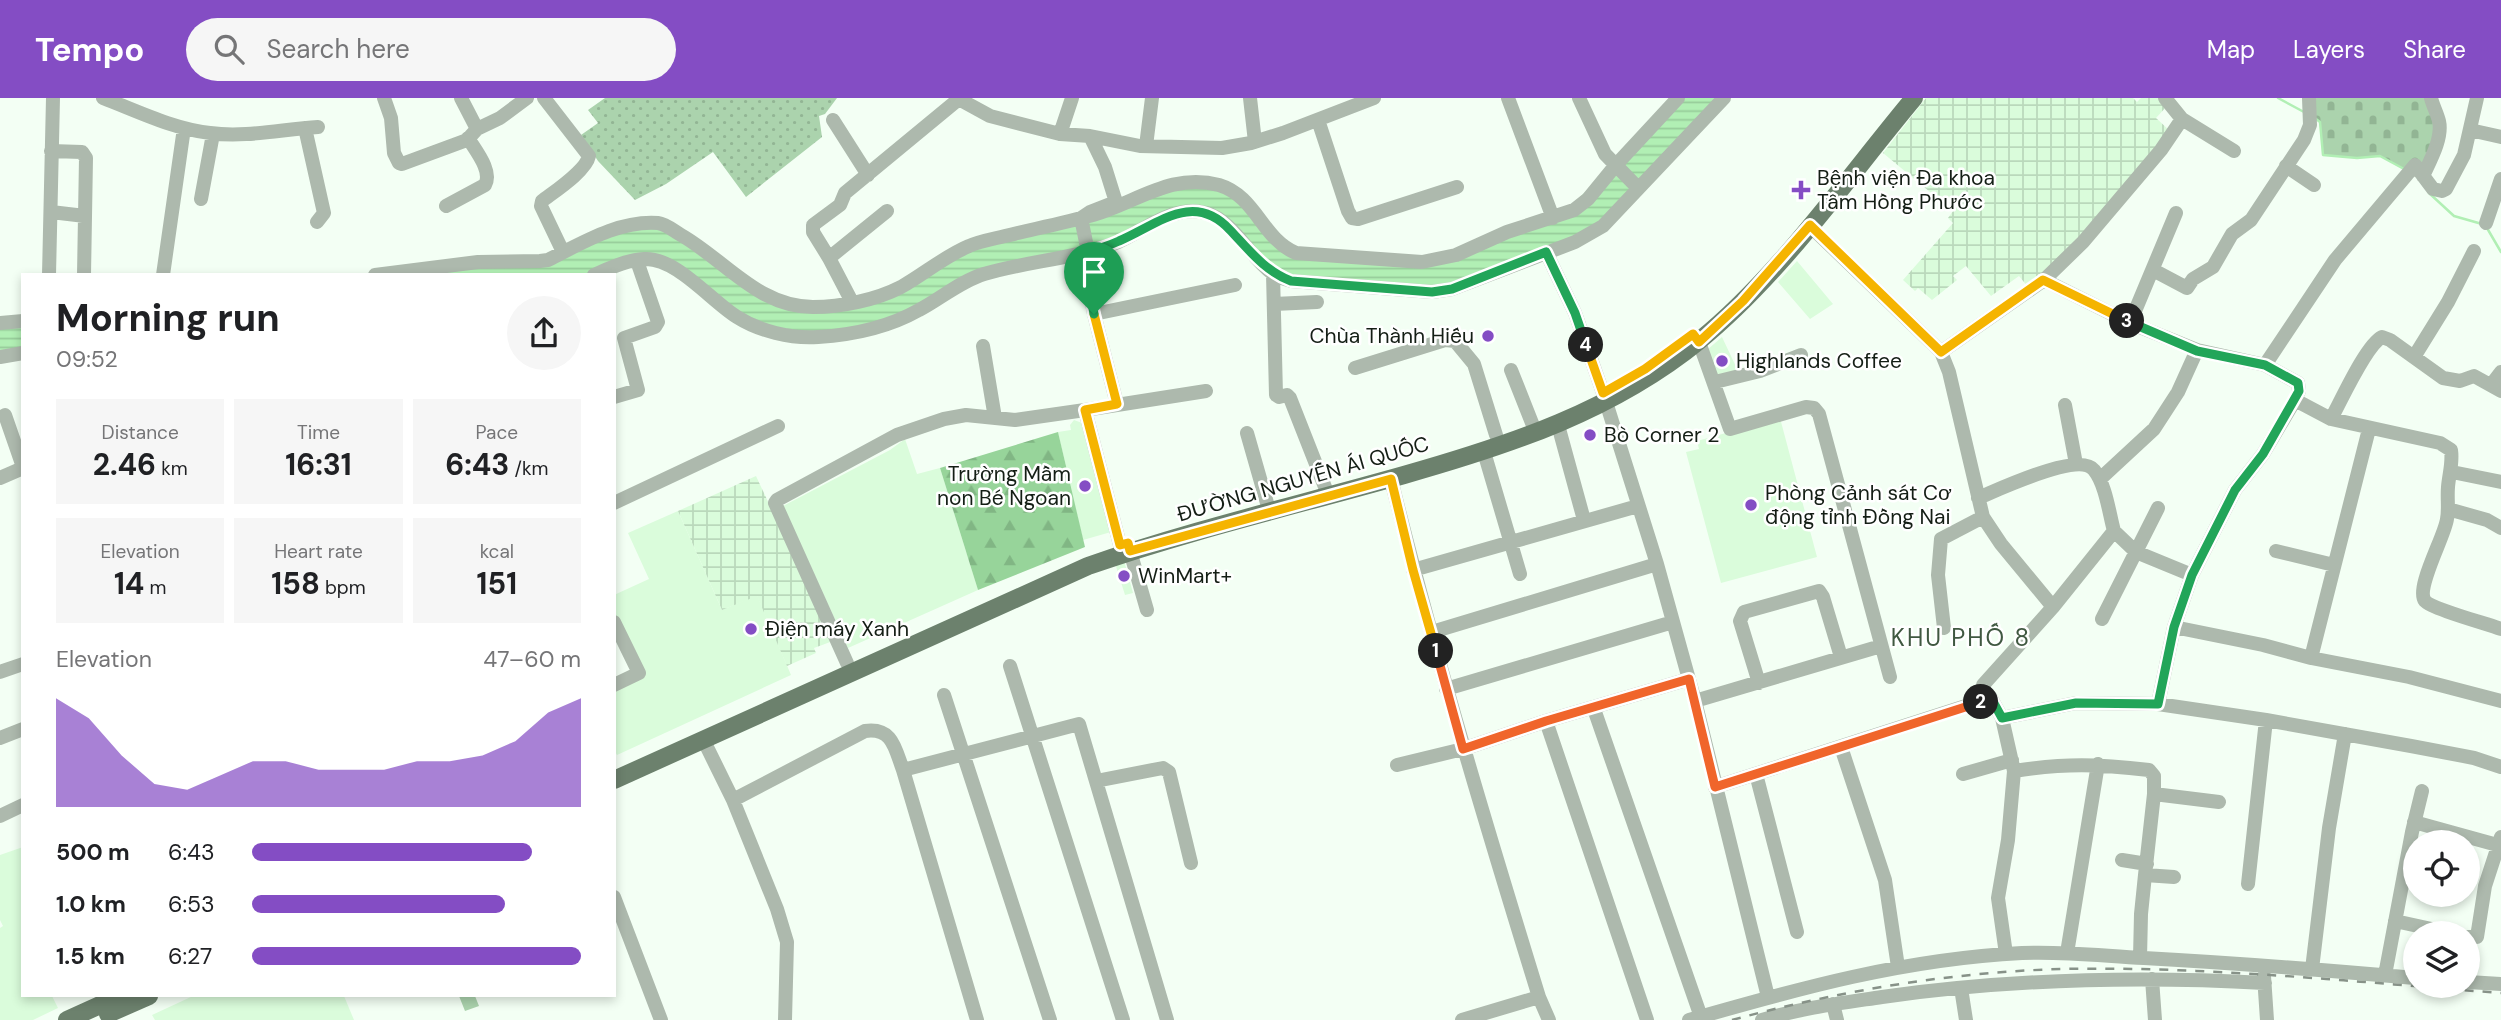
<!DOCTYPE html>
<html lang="en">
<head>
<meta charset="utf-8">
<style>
  body { margin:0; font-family:"DM Sans",sans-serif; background:#f6f6f6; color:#202124; height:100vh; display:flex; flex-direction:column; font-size:26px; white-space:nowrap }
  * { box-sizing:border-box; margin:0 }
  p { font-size:23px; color:#757577 }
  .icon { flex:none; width:38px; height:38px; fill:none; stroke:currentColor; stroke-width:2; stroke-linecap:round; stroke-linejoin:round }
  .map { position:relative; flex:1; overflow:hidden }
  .side { position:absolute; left:21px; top:175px; width:595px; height:724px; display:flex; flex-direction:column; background:#fff; border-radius:0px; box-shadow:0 4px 10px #0003 }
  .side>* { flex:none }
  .fabs { position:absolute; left:2403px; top:732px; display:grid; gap:14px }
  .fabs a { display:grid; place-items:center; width:77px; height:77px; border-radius:50%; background:#fff; box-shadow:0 4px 10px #0003; font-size:35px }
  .pin { position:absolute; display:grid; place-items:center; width:60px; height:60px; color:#fff; margin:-72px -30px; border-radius:50% 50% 50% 0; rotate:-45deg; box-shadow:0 0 7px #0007 }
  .pin .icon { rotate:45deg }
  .km { position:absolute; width:35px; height:35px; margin:-18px; border-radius:50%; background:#222; color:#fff; font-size:19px; line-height:35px; text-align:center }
  .round { display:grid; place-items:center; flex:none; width:74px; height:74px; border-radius:37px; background:#f6f6f6 }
  .head { display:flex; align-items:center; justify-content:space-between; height:119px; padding:0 35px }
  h1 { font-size:38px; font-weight:700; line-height:52px }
  .figures { display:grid; grid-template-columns:repeat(3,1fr); gap:10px; height:119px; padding:7px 35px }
  .figures div { display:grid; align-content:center; border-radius:0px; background:#f6f6f6; text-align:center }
  .figures b { font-size:30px; font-weight:700 }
  .figures small { font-size:19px; font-weight:400 }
  .figures p { font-size:19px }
  .chart { height:196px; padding:14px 35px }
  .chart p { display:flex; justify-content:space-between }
  .chart svg { width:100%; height:126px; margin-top:7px; fill:#844dc4; opacity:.7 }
  ul { padding:0 35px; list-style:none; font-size:23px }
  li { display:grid; grid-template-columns:112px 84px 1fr; align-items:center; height:52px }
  li i { height:18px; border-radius:9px; background:#844dc4 }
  header { display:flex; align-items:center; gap:42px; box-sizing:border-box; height:98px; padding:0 35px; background:#844dc4; color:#fff }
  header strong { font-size:33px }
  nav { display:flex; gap:38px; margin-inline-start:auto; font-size:24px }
  .search { width:490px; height:63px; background:#f6f6f6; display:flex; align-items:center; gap:18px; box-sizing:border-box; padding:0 24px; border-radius:38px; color:#757577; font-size:26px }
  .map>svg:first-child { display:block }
  .built { fill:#dafcdb }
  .industrial { fill:url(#industrial-grid) }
  .grass { fill:url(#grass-dots) }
  .forest { fill:url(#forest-firs) }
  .cemetery { fill:url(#cemetery-stones) }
  .water { fill:url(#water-rules) }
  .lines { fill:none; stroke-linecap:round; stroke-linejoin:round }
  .stream { stroke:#b1efb4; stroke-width:2.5 }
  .minor { stroke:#adb9ad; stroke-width:14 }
  .major { stroke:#6c816d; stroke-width:18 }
  .rail { stroke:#879288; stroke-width:2.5; stroke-dasharray:9 9; stroke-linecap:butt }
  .split-1-casing { stroke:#fff; stroke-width:14 }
  .split-2-casing { stroke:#fff; stroke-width:14 }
  .split-3-casing { stroke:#fff; stroke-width:14 }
  .split-4-casing { stroke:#fff; stroke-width:14 }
  .split-5-casing { stroke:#fff; stroke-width:14 }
  .split-1 { stroke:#f5b400; stroke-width:9 }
  .split-2 { stroke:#f0652b; stroke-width:9 }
  .split-3 { stroke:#22a559; stroke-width:9 }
  .split-4 { stroke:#f5b400; stroke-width:9 }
  .split-5 { stroke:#22a559; stroke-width:9 }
  .poi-dot { fill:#844dc4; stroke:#fff; stroke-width:2.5 }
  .labels { text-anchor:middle; stroke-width:5; stroke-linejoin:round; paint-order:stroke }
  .poi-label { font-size:21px; fill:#141e15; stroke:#fff; text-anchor:start }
  .street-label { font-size:21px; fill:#141e15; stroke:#fff }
  .quarter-label { font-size:24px; letter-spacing:2px; fill:#405841; stroke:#fff }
</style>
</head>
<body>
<header>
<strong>Tempo</strong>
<div class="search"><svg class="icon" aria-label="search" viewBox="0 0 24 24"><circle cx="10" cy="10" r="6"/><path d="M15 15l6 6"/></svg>Search here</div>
<nav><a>Map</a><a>Layers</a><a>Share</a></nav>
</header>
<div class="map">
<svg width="2501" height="922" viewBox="0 0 2501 922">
  <defs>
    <pattern id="industrial-grid" width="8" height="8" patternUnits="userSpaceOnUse" patternTransform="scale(1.75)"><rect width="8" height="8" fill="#dafcdb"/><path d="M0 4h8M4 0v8" fill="none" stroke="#bad8bb"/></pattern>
    <pattern id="grass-dots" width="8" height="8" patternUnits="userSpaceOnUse" patternTransform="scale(1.75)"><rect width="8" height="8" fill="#abd3ad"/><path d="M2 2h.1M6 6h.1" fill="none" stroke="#92b594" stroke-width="1.8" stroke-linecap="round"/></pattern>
    <pattern id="forest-firs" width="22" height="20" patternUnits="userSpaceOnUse" patternTransform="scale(1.75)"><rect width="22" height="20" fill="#97d49a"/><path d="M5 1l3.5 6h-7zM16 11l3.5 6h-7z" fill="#81b684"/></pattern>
    <pattern id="cemetery-stones" width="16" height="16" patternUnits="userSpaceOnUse" patternTransform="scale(1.75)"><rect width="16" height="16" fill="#abd3ad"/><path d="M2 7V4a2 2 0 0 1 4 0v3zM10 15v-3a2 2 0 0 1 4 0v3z" fill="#92b594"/></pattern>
    <pattern id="water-rules" width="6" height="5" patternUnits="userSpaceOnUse" patternTransform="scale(1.75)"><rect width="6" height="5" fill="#b1efb4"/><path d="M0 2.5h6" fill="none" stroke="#97cc9a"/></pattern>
  </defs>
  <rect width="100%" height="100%" fill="#f3fff4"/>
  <path class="built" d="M1797,163L1833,206L1810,221L1778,184Z
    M1722,239L1739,275L1717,280L1707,252Z
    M1780,320L1817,459L1721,485L1686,354L1699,351L1697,343Z
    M1074,322L1085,326L1111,434L1083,442L1058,334L1071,332L1070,327Z
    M905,341L917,376L940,370L978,492L848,550L783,408L890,352Z
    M678,413L722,512L757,497L791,577L617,657L614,652V591L643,577L614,515V497L649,481L628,435Z
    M1123,459L1133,495L1125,497L1114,462Z
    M23,749V898H52L58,910L33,922H0V830L3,828L0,822V757Z
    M193,898H344L354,922H155L152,917Z"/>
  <path class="industrial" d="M1926,0H2133L2137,4L2141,0H2160L2167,8L2156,20L2170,33L2081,142L2028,189L2019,178L1991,198L1966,168L1953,178L1957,182L1932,202L1918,190L1915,193L1903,182L1953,125L1948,120L1953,113L1883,55Z
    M756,378L833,543L814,550L816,555L787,568L757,498L722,512L678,413Z"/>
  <path class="grass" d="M605,0H837L825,16L819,18L822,39L746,99L713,54L666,86L635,102L598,63L581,37L598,25L588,12Z"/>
  <path class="forest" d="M1058,334L1085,449L978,492L940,370Z"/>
  <path class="cemetery" d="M2313,0H2428L2436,26L2423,72H2405L2380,58L2357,60L2323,57L2320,24L2313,19Z
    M459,898H475L479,908L465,913Z"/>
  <path class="water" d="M1683,0H1719L1601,125L1574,141L1482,176L1431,190L1293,180L1275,173L1204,111L1117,141L995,170L884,224L815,236L755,225L671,163L610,166L586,177H403L475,168L539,166L636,129H660L761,200L852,207L959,156L1192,86L1234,97L1284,154L1424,168L1507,138L1554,124Z
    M23,226V252L0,256V228Z"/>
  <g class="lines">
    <path class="stream" d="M2278,0L2304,14
      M2316,21L2320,24L2323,57L2357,60L2380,58L2404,71
      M2429,95L2454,118L2482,126
      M2487,130L2501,154"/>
    <path class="minor" d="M103,0C137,13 173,31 210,35C245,40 283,31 318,29
      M384,0L391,20L394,55L399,65L402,66L467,42L477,31
      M461,0L477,31L500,20L527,0
      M544,0L589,58C586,73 555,93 542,103L541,108L563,154
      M1250,0L1255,44
      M1508,0L1553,120
      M1579,0L1605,56L1638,90
      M2165,0L2182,21L2234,53
      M959,1L990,18L1060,36L1090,38L1140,48L1222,50L1251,45L1283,35L1374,0
      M833,22L868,77
      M1318,22L1348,113L1352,120L1358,121L1457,89
      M305,30L324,115L317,124
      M2470,32L2501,39
      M1060,36L1072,0
      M1146,48L1152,0
      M51,53L82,54L86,60L84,177
      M2286,68L2314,87
      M2423,78C2430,63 2443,40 2439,23C2437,15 2433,8 2431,0
      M201,101L213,36
      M446,108L485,87C493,73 475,52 468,40
      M51,114L85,118
      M2486,125L2501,81
      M1809,127L1941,254L1949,274L1983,419L2001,446L2053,509
      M1088,154L1081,120L1090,114L1113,105L1115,101L1105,69L1090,38
      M1546,154L1575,215L1603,295
      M1083,155L1094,216L1117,306
      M829,160L887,113
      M2153,172L2187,190L2193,181L2213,169L2232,136L2251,122L2304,42L2310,27L2309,0
      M1273,176L1276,297L1279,299L1287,297L1290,300L1325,389
      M49,177L53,0
      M163,177L184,30
      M375,177L478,164L540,163L548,162C582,145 619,122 658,125C666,126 674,133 681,137C725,162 758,209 813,209C841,209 876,202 901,189C924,176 945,158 969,148C980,143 993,141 1005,138C1034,131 1064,125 1093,117C1136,105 1171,74 1219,87C1256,98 1262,141 1296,155L1422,164L1456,157L1507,134L1574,112L1588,101L1615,68L1678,0
      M594,177C609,170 627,162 644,161C676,159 711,203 737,219C759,233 791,241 818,239C852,237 889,229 919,212C940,201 961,183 984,176C1028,163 1075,161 1118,144C1145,132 1174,106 1206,115C1232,122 1250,159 1272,175C1277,179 1285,181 1291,183L1432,194L1452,191L1575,144L1603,128L1724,0
      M2044,182L2130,225L2197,252L2265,267L2298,285L2299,293L2295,302L2263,356L2235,392L2192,477L2174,529L2158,606
      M852,204L829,160L813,134V127L840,107L845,95L960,0
      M1274,206L1317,204
      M1094,216L1235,187
      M0,225L23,223
      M2130,225L2176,115
      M1699,244L1730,331L1806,309L1814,310L1819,316L1890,579
      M983,248L995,320
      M1941,254L2044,182L2083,144L2161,52L2182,21
      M0,259L23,255
      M2414,259L2448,204L2474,153
      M2265,267L2335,162L2415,67L2433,91L2442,93L2446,91L2464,57L2477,0
      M1355,270L1445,242L1455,243L1474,266L1496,337
      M1511,272L1532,325
      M1715,284L1760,273L1801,257
      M2491,287L2501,274
      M614,299L638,292L624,240L655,229L658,224L637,163
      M2295,302L2331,321L2440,345L2451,352C2453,365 2449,376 2448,389C2447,400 2449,411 2447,421C2445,438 2415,490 2425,503C2432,511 2488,526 2501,531
      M1606,304L1657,466L1695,603L1768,899
      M2065,307L2076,366
      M1085,312L1206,293
      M5,317L23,369
      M2331,321C2341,303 2366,247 2382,239L2390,242L2443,280L2460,283L2474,278L2501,293
      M1558,327L1584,422
      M1247,335L1267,405
      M1484,354L1520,476
      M2452,374L2501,384
      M0,380L23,370
      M1391,381C1434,555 1486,727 1539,899L1549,922
      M2100,381L2154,331L2178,294L2197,252
      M1978,400C1998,392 2079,353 2094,372C2106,387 2109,415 2114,433L2053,509L1983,587
      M614,405L778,328
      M2448,411L2487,422L2501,430
      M2114,433L2136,454L2192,477
      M1130,453L1147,512
      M2276,453L2334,467
      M1413,472L1638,408
      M2102,521L2158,410
      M614,524L639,575L614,587
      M2174,529L2263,547L2311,560L2409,579L2501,603
      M1944,530L1938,477L1941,441L1983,419
      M1432,534L1657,466
      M2311,560L2369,331
      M847,565L775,405L777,402L897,337L944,321L966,317L1015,322L1085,312L1120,447
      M1010,568L1123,922
      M0,574L23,566
      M1759,585L1740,523L1744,514L1819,493L1823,499L1841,559
      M1446,591L1673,524
      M944,597L1050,922
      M1695,603L1881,548
      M1594,611L1701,919
      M2002,620L2076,605L2158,606L2266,622L2411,648L2474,660L2501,669
      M1546,623L1647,922
      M0,640L23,631
      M703,641L733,702L865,633C893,629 895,651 903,672L977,922
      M1841,649L1885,782L1898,869
      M1397,667L1463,651L1546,623L1689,581
      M903,672L1079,626L1167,922
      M2014,673C2065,665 2098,666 2149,672L2154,678V696L2219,704
      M1756,676L1797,834
      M1963,676L2012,662
      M1096,683L1163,670L1169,674L1191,765
      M1715,689L1991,600L2002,620L2014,673L2008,742L1998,800L2006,856
      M2154,696L2145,777L2174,779
      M733,702L777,811L787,844L785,922
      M0,718L23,707
      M2414,724L2501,748
      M2122,762L2147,766
      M2248,786L2266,622
      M614,799L661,922
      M2395,823L2450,835
      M2468,839H2477L2485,788L2501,739
      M2067,855L2098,666
      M2140,860L2141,816L2145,777
      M2312,871L2329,730L2345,636
      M2385,877L2412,734L2422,693
      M2264,878L2267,922
      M2152,881L2155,922
      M2468,884L2501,886
      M1961,890L1966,922
      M1833,906L1837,922
      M1462,922L1539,899
      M1689,922C1800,890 1905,861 2022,855C2063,853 2104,858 2144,860C2235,865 2325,872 2415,880
      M1762,922C1801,910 1842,905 1882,899C2009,881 2137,878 2265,885"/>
    <path class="major" d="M614,682L1088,468C1191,432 1298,407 1404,377C1510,347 1613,313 1700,242C1780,177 1848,79 1914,0
      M108,916L149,898
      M67,922L120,898"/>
    <path class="rail" d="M1732,922C1839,893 1951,874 2062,871C2208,868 2355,884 2501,895"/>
  </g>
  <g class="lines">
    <defs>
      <path id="split-1" d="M1094,216L1117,306L1085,312L1120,447L1128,445L1130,453L1391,381L1413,472L1436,553"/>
      <path id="split-2" d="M1436,553L1463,651L1546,623L1689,581L1715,689L1981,604"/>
      <path id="split-3" d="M1981,604L1991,600L2002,620L2076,605L2158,606L2174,529L2192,477L2235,392L2263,356L2299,293L2298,285L2265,267L2197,253L2127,223"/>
      <path id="split-4" d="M1586,247L1603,295L1645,271L1693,236L1699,244L1743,203L1810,127L1941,254L2043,182L2127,223"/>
      <path id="split-5" d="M1094,216L1083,155C1095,152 1108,148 1119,143C1157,127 1193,92 1230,132C1249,152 1265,173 1291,183L1432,194L1452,191L1546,154L1575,215L1586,247"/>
    </defs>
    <use href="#split-1" class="split-1-casing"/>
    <use href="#split-2" class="split-2-casing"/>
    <use href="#split-3" class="split-3-casing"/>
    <use href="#split-4" class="split-4-casing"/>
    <use href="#split-5" class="split-5-casing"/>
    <use href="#split-1" class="split-1"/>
    <use href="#split-2" class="split-2"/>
    <use href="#split-3" class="split-3"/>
    <use href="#split-4" class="split-4"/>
    <use href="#split-5" class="split-5"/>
  </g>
  <g class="poi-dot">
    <path d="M1797.5 81.5h7v7h7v7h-7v7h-7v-7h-7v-7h7z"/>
    <circle cx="1488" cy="238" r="7"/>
    <circle cx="1722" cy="263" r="7"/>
    <circle cx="1590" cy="337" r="7"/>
    <circle cx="1085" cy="388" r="7"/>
    <circle cx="1751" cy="407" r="7"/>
    <circle cx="1124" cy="478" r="7"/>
    <circle cx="751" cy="531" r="7"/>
  </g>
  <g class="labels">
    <g class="poi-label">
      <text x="1817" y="87">Bệnh viện Đa khoa<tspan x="1817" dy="24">Tâm Hồng Phước</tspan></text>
      <text x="1474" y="245" text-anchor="end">Chùa Thành Hiếu</text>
      <text x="1736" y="270">Highlands Coffee</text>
      <text x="1604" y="344">Bò Corner 2</text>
      <text x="1071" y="383" text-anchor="end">Trường Mầm<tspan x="1071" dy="24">non Bé Ngoan</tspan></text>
      <text x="1765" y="402">Phòng Cảnh sát Cơ<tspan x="1765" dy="24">động tỉnh Đồng Nai</tspan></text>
      <text x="1138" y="485">WinMart+</text>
      <text x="765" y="538">Điện máy Xanh</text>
    </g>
    <g class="street-label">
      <text transform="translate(1303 381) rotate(-16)" y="7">ĐƯỜNG NGUYỄN ÁI QUỐC</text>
    </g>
    <g class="quarter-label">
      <text x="1961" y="548">KHU PHỐ 8</text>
    </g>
  </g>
</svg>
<div class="fabs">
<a><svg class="icon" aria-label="locate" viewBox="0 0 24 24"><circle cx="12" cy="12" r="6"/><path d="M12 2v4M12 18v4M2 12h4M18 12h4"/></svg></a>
<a><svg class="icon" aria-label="layers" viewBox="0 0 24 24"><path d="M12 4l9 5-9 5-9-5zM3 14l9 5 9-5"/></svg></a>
</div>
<div class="pin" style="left:1094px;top:216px;background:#1e9e55"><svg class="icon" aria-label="arrive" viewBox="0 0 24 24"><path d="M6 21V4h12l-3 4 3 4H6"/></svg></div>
<b class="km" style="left:1436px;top:553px">1</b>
<b class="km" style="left:1981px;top:604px">2</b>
<b class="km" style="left:2127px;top:223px">3</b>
<b class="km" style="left:1586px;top:247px">4</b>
<section class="side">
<div class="head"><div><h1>Morning run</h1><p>09:52</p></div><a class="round"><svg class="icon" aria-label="share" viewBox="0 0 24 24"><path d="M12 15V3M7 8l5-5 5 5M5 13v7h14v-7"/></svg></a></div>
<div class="figures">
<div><p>Distance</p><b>2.46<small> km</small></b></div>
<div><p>Time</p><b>16:31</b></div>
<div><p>Pace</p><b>6:43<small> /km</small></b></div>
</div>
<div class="figures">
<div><p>Elevation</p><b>14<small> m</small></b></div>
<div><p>Heart rate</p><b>158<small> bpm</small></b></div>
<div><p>kcal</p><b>151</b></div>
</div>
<div class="chart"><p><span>Elevation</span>47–60 m</p>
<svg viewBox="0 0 160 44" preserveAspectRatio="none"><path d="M0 44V6L10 13L20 26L30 36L40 38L50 33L60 28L70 28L80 31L90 31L100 31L110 28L120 28L130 26L140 21L150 11L160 6V44z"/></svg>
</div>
<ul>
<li><b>500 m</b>6:43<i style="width:85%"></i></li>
<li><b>1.0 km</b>6:53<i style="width:77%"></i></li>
<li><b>1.5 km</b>6:27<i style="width:100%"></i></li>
</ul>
</section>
</div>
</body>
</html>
